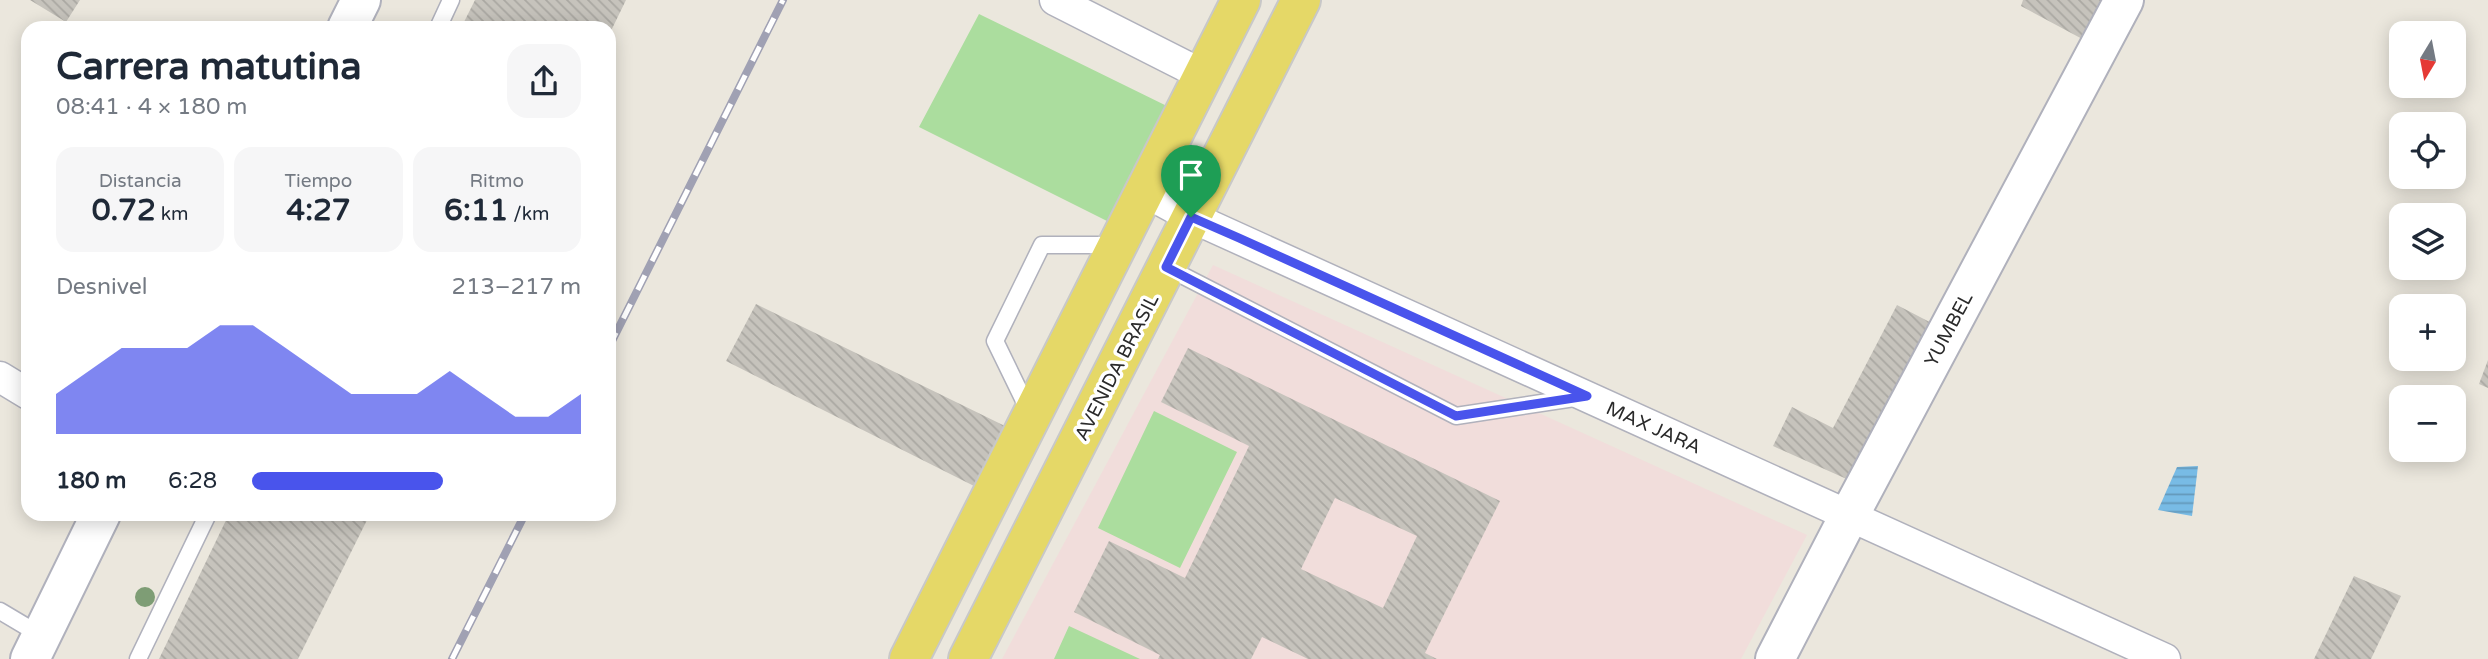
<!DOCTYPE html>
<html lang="es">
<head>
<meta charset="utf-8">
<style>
  body { margin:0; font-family:"Varela Round",sans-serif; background:#f6f6f7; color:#1f2937; height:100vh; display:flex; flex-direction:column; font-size:26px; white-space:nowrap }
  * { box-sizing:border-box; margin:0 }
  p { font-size:23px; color:#747a83 }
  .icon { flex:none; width:38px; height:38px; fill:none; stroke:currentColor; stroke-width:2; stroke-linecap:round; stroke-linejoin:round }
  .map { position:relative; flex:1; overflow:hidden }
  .sheet { position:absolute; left:21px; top:21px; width:595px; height:500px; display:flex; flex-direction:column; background:#fff; border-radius:21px; box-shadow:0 4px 18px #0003 }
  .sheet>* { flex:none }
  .needle { width:46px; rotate:190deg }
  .fabs { position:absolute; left:2389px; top:21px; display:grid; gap:14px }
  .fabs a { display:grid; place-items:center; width:77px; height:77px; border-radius:14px; background:#fff; box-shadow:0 4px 18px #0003; font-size:35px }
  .pin { position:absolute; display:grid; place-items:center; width:60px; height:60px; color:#fff; margin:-72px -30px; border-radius:50% 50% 50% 0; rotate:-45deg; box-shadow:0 0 7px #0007 }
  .pin .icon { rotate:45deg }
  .round { display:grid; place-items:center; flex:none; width:74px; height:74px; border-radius:21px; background:#f6f6f7 }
  .headline { display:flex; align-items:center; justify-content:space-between; height:119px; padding:0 35px }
  h1 { font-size:38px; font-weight:700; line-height:52px }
  .stats { display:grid; grid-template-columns:repeat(3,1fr); gap:10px; height:119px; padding:7px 35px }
  .stats div { display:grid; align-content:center; border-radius:18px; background:#f6f6f7; text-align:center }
  .stats b { font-size:30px; font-weight:700 }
  .stats small { font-size:19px; font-weight:400 }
  .stats p { font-size:19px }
  .chart { height:196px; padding:14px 35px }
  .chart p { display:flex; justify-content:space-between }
  .chart svg { width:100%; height:126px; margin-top:7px; fill:#4954ec; opacity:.7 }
  ul { padding:0 35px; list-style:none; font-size:23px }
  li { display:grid; grid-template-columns:112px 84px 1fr; align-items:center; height:52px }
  li i { height:18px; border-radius:9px; background:#4954ec }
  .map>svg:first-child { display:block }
  .medical { fill:#f1dddb }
  .green { fill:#abdd9e }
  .water { fill:url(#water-rules) }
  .building { fill:url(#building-back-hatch); fill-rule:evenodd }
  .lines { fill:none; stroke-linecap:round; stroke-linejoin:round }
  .lane-casing { stroke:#b0b1bc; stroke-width:19 }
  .street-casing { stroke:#b0b1bc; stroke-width:33 }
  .secondary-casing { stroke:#b0b1bc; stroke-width:42 }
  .primary-casing { stroke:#c8c8c8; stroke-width:42 }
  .lane { stroke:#fff; stroke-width:16 }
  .street { stroke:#fff; stroke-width:30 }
  .secondary { stroke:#fff; stroke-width:38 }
  .primary { stroke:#e5d867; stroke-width:38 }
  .rail-casing { stroke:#a0a1b3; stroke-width:8 }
  .rail { stroke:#fff; stroke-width:5; stroke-dasharray:16; stroke-linecap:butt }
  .tree { fill:#7e9d75 }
  .route-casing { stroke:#fff; stroke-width:14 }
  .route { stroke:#4954ec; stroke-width:9 }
  .labels { text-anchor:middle; stroke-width:7; stroke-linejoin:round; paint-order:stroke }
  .street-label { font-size:19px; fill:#2a2a2a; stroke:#fff }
</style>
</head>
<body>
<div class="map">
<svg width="2488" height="659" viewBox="0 0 2488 659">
  <defs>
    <pattern id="water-rules" width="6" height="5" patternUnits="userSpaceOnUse" patternTransform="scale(1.75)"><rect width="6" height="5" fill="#78bbe5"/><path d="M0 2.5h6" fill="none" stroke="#6398ba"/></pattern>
    <pattern id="building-back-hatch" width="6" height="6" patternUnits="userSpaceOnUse" patternTransform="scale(1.75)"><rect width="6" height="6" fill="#c6c3bc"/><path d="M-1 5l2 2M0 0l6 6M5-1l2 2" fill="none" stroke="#aaa8a2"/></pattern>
  </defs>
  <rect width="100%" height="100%" fill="#ebe7dd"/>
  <path class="medical" d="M1213,265L1807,535L1741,659H1002Z"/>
  <path class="green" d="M979,14L1173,109L1115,225L919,127Z
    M1154,411L1237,452L1180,568L1098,528Z
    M1069,626L1140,659H1054Z"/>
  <path class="water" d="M2198,466L2192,516L2158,510L2177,467Z"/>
  <path class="building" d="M30,0H80L66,22Z
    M475,0H626L609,35V28H461Z
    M2023,0H2107L2086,41L2021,6Z
    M756,304L1009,428L976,487L726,361Z
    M1897,305L1943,329L1860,485L1773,446L1792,407L1833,428Z
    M1188,348L1500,501L1425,653L1437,659H1308L1262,637L1251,659H1158L1160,655L1074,612L1109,541L1185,578L1249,446L1161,402ZM1335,498L1417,536L1383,608L1301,569Z
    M2488,360V388L2479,384Z
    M229,514H370L298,659H159Z
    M2354,576L2401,596L2371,659H2314Z"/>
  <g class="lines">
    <defs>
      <path id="lane" d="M438,28L451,0
        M1166,267L1456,416L1581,397
        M1030,413L995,341L1042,245H1116
        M0,611L42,636
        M138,659L208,514"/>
      <path id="street" d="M1055,0L1203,75
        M1145,192L1191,217L2165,659
        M0,377L28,394"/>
      <path id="secondary" d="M347,28L361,0
        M30,659L101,514
        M1775,659L1850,514L2124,0"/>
      <path id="primary" d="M909,659L1241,0
        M968,659L1301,0"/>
    </defs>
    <use href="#lane" class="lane-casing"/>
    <use href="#street" class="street-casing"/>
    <use href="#secondary" class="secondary-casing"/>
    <use href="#primary" class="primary-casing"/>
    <use href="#lane" class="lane"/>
    <use href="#street" class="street"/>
    <use href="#secondary" class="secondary"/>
    <use href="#primary" class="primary"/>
    <defs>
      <path id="rail" d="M609,347L783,0
        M452,659L525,514"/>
    </defs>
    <use href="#rail" class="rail-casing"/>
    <use href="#rail" class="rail"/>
  </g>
  <circle class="tree" cx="145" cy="597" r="10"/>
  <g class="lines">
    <defs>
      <path id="route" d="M1191,217L1239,238L1587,396L1456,416L1166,267Z"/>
    </defs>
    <use href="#route" class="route-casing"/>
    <use href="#route" class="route"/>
  </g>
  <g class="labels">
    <g class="street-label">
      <text transform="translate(1948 329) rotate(-62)" y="7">YUMBEL</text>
      <text transform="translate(1116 367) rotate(-63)" y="7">AVENIDA BRASIL</text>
      <text transform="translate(1654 427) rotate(24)" y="7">MAX JARA</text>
    </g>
  </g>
</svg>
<div class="fabs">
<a><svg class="needle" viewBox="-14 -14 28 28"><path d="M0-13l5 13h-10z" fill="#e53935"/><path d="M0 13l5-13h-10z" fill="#747a83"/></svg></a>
<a><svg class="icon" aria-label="locate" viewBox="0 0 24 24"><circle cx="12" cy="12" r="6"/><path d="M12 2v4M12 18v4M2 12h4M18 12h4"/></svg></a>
<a><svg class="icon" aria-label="layers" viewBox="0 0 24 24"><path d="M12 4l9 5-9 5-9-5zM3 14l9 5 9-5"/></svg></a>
<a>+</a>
<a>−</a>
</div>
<div class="pin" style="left:1191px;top:217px;background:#1e9e55"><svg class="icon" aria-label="arrive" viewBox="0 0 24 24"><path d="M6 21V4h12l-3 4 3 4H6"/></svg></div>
<section class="sheet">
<div class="headline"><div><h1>Carrera matutina</h1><p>08:41 · 4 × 180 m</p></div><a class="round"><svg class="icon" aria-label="share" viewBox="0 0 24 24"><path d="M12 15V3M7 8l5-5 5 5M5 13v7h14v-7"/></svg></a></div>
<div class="stats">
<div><p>Distancia</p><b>0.72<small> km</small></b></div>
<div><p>Tiempo</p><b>4:27</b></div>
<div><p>Ritmo</p><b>6:11<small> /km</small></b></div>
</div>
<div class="chart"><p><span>Desnivel</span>213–217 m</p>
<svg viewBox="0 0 160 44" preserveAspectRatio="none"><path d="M0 44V30L10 22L20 14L30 14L40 14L50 6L60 6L70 14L80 22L90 30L100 30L110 30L120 22L130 30L140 38L150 38L160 30V44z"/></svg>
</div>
<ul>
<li><b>180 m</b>6:28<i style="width:58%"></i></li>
</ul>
</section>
</div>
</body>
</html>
